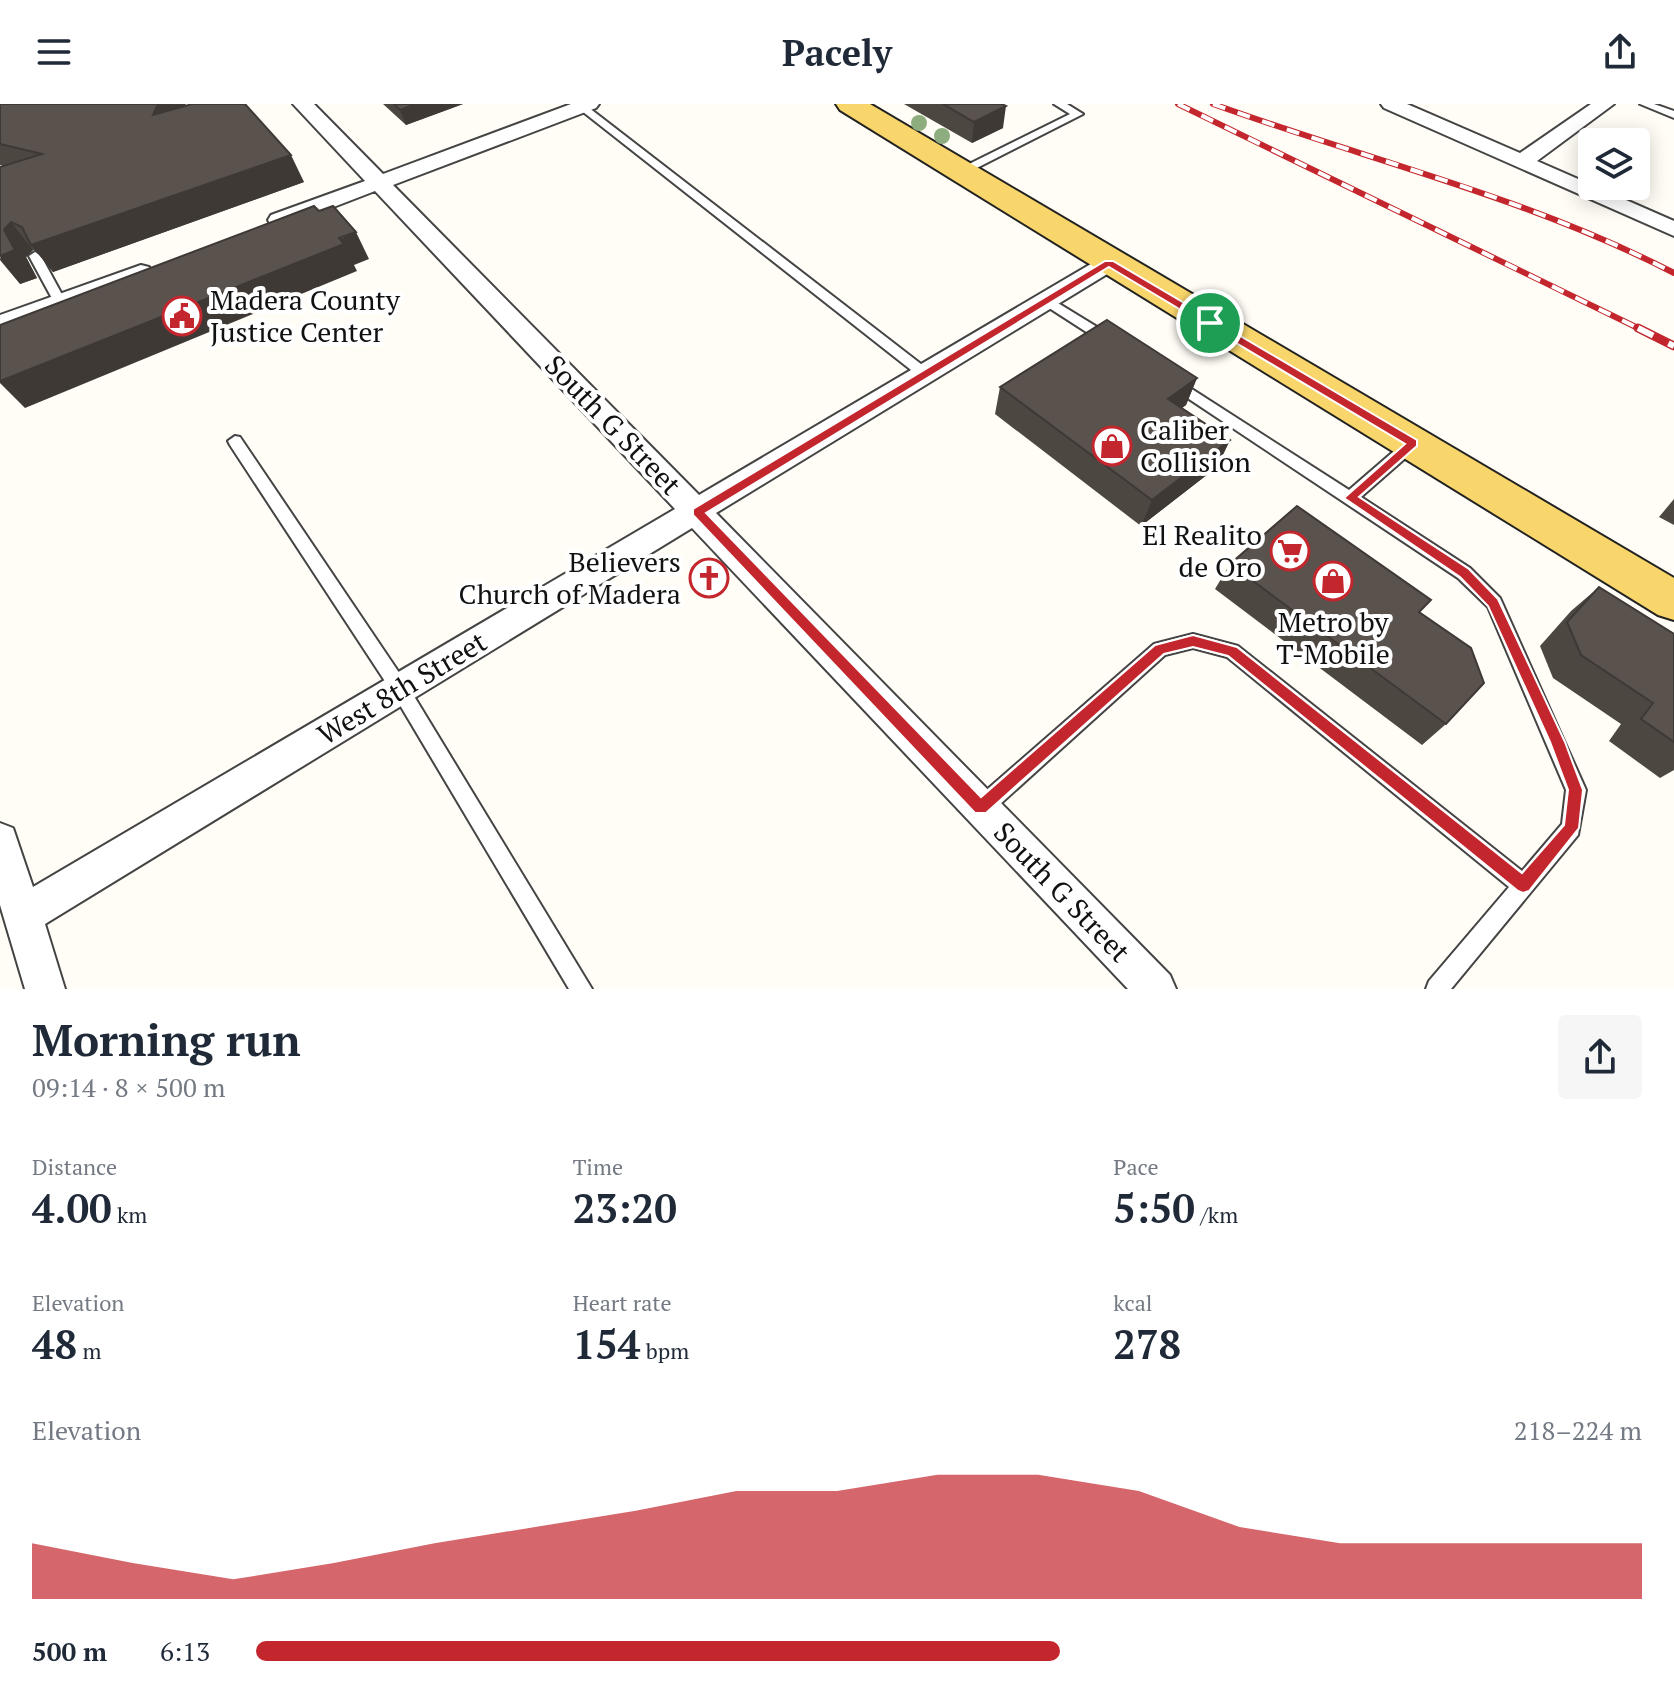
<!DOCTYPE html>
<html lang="en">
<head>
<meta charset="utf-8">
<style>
  body { margin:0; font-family:"PT Serif",serif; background:#f6f6f7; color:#1f2937; height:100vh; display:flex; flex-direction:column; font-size:30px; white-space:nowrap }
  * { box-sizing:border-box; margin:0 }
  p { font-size:26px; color:#747a83 }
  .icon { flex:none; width:44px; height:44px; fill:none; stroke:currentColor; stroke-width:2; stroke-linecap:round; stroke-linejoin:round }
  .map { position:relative; height:885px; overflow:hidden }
  .details { display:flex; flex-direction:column; background:#fff; flex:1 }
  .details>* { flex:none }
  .buttons { position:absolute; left:1578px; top:24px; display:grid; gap:16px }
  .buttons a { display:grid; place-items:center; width:72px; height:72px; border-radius:8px; background:#fff; box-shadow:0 4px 20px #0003; font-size:40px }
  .pin { position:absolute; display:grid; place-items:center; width:68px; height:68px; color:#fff; margin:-34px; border:4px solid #fff; border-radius:50%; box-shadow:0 2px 8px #0007 }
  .round { display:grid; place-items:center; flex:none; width:84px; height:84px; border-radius:8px; background:#f6f6f7 }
  .headline { display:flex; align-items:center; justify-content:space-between; height:136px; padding:0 32px }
  h1 { font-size:44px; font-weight:700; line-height:60px }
  .stats { display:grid; grid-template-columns:repeat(3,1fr); gap:12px; height:136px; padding:8px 32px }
  .stats div { display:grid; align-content:center }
  .stats b { font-size:40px; font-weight:700 }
  .stats small { font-size:22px; font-weight:400 }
  .stats p { font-size:22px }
  .chart { height:224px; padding:16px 32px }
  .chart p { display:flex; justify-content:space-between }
  .chart svg { width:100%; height:144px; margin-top:8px; fill:#c4262e; opacity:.7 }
  ul { padding:0 32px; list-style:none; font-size:26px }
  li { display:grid; grid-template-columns:128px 96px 1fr; align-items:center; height:60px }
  li i { height:20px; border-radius:10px; background:#c4262e }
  header { display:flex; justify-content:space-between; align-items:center; height:104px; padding:0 32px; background:#fff; font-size:36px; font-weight:700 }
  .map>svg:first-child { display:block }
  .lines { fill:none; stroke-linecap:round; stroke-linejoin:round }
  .lane-casing { stroke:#444; stroke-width:4 }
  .street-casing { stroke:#444; stroke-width:4 }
  .primary-casing { stroke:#222; stroke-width:4 }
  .lane { fill:#fff; fill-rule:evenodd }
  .street { fill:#fff; fill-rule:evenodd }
  .primary { fill:#f9d66b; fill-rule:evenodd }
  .rail-far1-casing { stroke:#c4262e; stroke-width:6 }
  .rail-casing { stroke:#c4262e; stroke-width:9 }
  .rail-far1 { stroke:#fff; stroke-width:4; stroke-dasharray:13; stroke-linecap:butt }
  .rail { stroke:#fff; stroke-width:6; stroke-dasharray:17; stroke-linecap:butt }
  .tree { fill:#8dad7f }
  .wall { fill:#4d4742 }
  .shaded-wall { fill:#3f3936 }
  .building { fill:#5a524d; stroke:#3f3936; stroke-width:2 }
  .route { fill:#c4262e; stroke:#fff; stroke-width:2; fill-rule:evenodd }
  .labels { text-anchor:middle; stroke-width:8; stroke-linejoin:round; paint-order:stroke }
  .poi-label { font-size:28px; fill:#111; stroke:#fff; text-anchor:start }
  .street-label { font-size:28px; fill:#111; stroke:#fff }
</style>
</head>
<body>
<header><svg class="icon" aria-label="menu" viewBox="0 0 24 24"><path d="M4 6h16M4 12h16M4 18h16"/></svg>Pacely<svg class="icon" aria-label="share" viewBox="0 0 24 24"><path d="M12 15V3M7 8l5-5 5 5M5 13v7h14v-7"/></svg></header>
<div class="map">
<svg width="1674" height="885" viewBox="0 0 1674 885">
  <rect width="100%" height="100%" fill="#fffdf5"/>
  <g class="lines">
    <defs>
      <path id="lane" d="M573,0H584L930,267L932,270L930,273H920Z
        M1054,0H1067L1083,10L965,70H957V66L1070,10Z
        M1640,0H1654L1674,7V14Z
        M35,148L41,152L66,198L65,201L60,202L54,198L29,152Z
        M1048,193L1115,234V240H1105L1043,200V194Z
        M1173,273L1349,386L1408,335H1418L1420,339L1418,343L1361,393L1470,464L1500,494L1586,686L1578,731L1451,885H1426L1429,877L1509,783L1227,553L1193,544L1165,551L988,711L981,713L974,711L971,704L974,697L1154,540L1193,530L1238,542L1522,767L1562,720L1566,686L1488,503L1458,474L1168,281L1166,278L1168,275Z
        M235,332L240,333L406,579L592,885H569L394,591L230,341L228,337Z"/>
      <path id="street" d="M293,0H314L383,70L571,0H599L596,4L393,81L699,391L1101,154H1117L1121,159L1117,164L716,409L1170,871L1176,885H1128L692,424L45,820L65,885H25L0,801V719L13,724L33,783L675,405L375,87L287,121H271L268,116L271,111L365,77Z
        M1381,0H1407L1520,49L1591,0H1614L1537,57L1674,117V132L1384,4Z
        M141,161L149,163L153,168L149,173L0,228V211Z"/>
      <path id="primary" d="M836,0H870L1674,474V516L1658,511L840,6Z"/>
    </defs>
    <use href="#lane" class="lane-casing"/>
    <use href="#street" class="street-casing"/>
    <use href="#primary" class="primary-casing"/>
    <use href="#lane" class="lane"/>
    <use href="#street" class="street"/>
    <use href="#primary" class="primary"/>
    <defs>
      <path id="rail-far1" d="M1178,0L1642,226
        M1213,0C1368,56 1527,93 1674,169"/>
      <path id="rail" d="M1638,224L1674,242"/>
    </defs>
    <use href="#rail-far1" class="rail-far1-casing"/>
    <use href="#rail" class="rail-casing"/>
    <use href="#rail-far1" class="rail-far1"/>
    <use href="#rail" class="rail"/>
  </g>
  <g class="tree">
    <circle cx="919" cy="19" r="8"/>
    <circle cx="942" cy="32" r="8"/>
  </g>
  <path class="wall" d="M0,0L185,2L304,78L53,168L36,147L33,146L26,153L37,174L20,180L4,62L0,61Z
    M383,0H463L406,21Z
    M904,0H1002L1003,24L972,39Z
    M1197,274L1186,301L1182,304L1230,336L1217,363L1141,422L995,310L1000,283Z
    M1674,395V421L1659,413Z
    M1230,460L1431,496L1419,509L1446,620L1422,641L1215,485Z
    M1599,483L1674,530V666L1660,674L1609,637L1621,620L1553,574L1540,542L1571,507Z"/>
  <path class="shaded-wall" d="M158,0H186L169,38L153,11Z
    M416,0H463L406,21L400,6Z
    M1006,2L1003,24L972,39L974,18Z
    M291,51L304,78L53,168L31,141Z
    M11,118L33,146L26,153L37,174L20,180L0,156L4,126Z
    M356,128L369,155L354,161L357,167L25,304L0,279V277Z
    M1197,274L1186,301L1158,322L1168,295Z
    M1230,336L1217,363L1141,422L1152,396Z"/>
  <path class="building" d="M0,0H158L153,11L192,0H245L291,51L31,141L22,123L11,118L4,126L15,146L0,152V63L42,50L0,40Z
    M394,0H416L400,6Z
    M943,0H1002L1006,2L974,18Z
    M314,102L319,107L333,102L356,128L339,134L344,140L0,277V221Z
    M1107,216L1197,274L1168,295L1230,336L1152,396L1000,283Z
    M1297,402L1431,496L1419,508L1471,544L1484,579L1446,620L1230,460Z
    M1599,483L1674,530V638L1641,615L1653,599L1581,551L1567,518Z"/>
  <path class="route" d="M1105,157H1113L1417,336V342L1359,393L1469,465L1498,495L1565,638L1583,686L1579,724L1529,787L1523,789L1518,787L1228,552L1193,543L1164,550L986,709H975L693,411V405ZM1109,163L1405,340L1344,394L1460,473L1488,502L1550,638L1568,686L1564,721L1522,769L1237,543L1193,531L1155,541L981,693L706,409Z"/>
  <defs>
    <symbol id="civic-ring" viewBox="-11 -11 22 22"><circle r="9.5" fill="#fff" stroke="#c4262e" stroke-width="1.5"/><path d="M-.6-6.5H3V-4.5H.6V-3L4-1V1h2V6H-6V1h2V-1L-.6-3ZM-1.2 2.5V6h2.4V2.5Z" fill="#c4262e"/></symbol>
    <symbol id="shop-ring" viewBox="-11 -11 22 22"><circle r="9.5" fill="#fff" stroke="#c4262e" stroke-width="1.5"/><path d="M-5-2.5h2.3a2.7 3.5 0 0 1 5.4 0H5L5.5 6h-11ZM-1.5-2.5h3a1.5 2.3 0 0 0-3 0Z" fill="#c4262e"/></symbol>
    <symbol id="supermarket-ring" viewBox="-11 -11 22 22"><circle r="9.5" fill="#fff" stroke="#c4262e" stroke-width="1.5"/><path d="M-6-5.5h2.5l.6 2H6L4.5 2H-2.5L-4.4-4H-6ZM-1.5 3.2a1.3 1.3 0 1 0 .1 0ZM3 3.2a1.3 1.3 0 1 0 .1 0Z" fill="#c4262e"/></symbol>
    <symbol id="church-ring" viewBox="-11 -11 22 22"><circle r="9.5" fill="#fff" stroke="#c4262e" stroke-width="1.5"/><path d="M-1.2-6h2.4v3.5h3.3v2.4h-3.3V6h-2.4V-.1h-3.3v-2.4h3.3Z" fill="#c4262e"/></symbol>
  </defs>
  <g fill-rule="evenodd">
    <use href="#civic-ring" x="160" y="190" width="44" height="44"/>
    <use href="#shop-ring" x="1090" y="320" width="44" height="44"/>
    <use href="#supermarket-ring" x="1268" y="425" width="44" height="44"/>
    <use href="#church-ring" x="687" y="452" width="44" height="44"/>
    <use href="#shop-ring" x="1311" y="455" width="44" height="44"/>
  </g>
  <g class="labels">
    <g class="poi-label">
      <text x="210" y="206">Madera County<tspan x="210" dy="32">Justice Center</tspan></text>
      <text x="1140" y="336">Caliber<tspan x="1140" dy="32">Collision</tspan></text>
      <text x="1262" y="441" text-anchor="end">El Realito<tspan x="1262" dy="32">de Oro</tspan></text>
      <text x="681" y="468" text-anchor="end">Believers<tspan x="681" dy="32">Church of Madera</tspan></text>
      <text x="1333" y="528" text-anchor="middle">Metro by<tspan x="1333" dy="32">T-Mobile</tspan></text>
    </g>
    <g class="street-label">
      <text transform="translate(613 321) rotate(46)" y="10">South G Street</text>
      <text transform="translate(402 584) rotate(-31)" y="10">West 8th Street</text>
      <text transform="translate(1062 788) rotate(46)" y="10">South G Street</text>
    </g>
  </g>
</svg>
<div class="buttons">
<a><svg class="icon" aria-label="layers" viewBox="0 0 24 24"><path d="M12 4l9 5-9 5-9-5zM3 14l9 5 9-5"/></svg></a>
</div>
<div class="pin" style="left:1210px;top:219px;background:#1e9e55"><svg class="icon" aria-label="arrive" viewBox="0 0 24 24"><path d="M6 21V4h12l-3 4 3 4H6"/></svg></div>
</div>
<section class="details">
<div class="headline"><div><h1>Morning run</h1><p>09:14 · 8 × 500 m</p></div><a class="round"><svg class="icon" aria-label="share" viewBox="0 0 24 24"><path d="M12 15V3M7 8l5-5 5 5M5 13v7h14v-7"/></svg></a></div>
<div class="stats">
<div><p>Distance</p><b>4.00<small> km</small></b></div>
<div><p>Time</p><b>23:20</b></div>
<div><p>Pace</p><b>5:50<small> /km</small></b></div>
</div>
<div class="stats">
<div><p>Elevation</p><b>48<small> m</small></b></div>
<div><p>Heart rate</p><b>154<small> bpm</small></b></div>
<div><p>kcal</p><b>278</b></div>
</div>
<div class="chart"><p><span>Elevation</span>218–224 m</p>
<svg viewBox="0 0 160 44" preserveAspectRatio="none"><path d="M0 44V27L10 33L20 38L30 33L40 27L50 22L60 17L70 11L80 11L90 6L100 6L110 11L120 22L130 27L140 27L150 27L160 27V44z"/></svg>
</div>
<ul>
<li><b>500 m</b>6:13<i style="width:58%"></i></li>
</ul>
</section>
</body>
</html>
